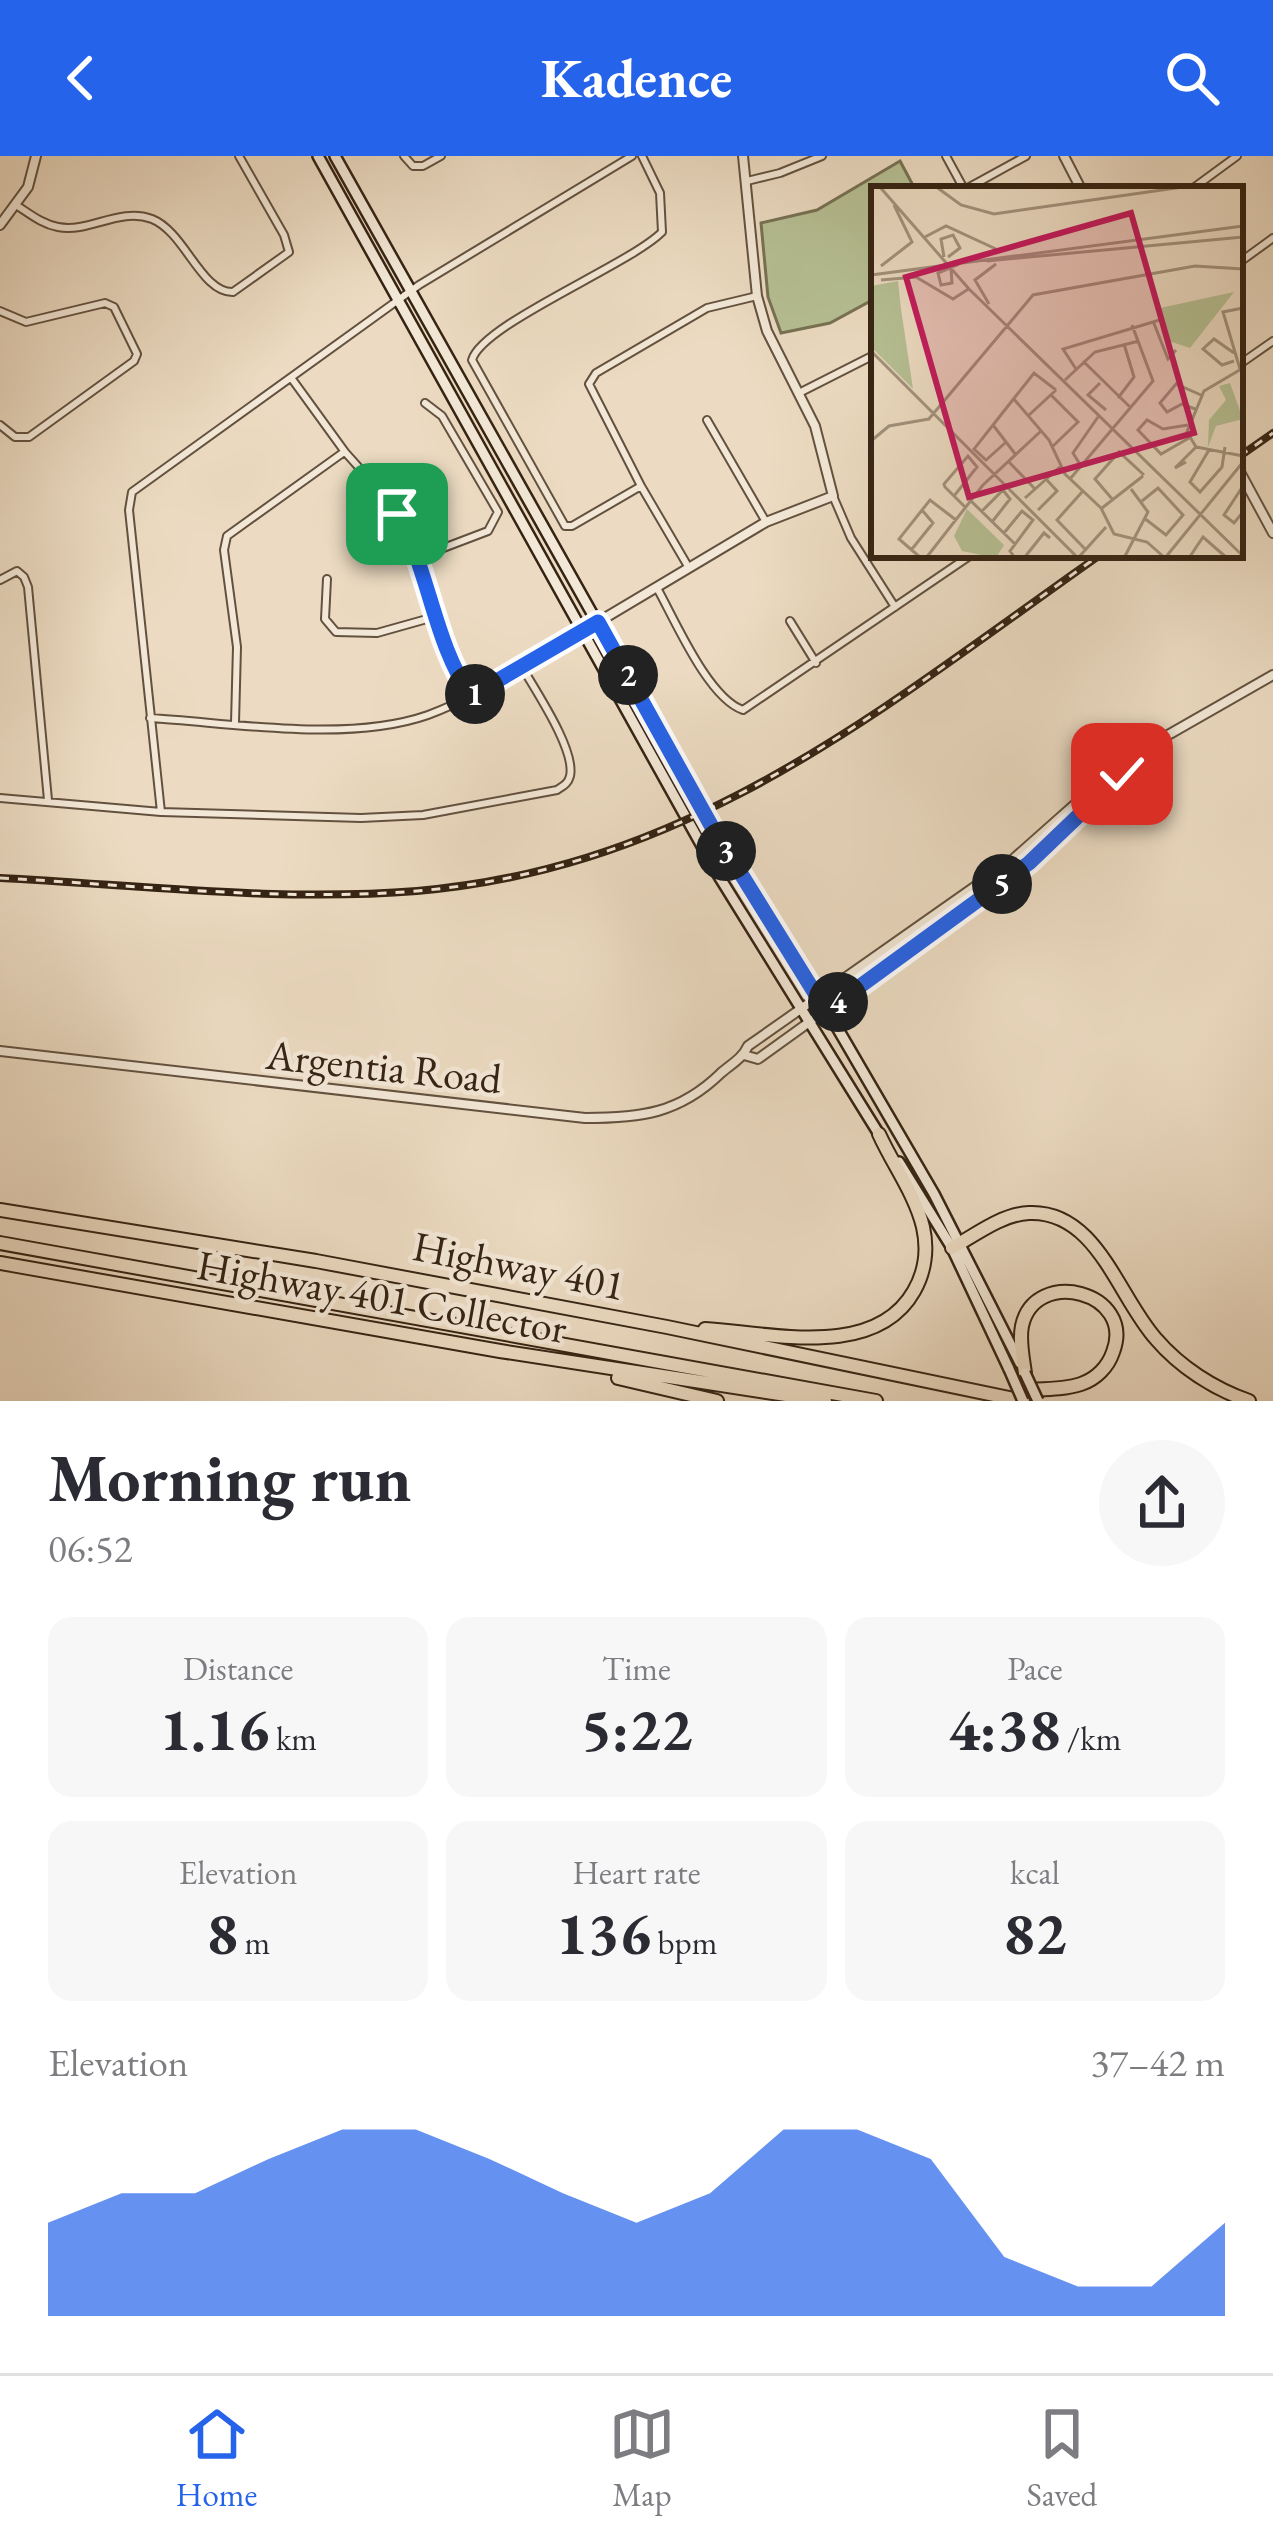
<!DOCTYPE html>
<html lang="en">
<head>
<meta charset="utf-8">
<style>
  body { margin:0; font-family:"EB Garamond",serif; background:#f7f7f7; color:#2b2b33; height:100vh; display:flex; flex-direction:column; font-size:45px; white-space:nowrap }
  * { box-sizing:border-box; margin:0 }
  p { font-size:39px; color:#7c7c81 }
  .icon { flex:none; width:66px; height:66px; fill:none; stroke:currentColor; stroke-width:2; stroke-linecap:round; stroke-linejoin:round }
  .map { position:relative; height:1245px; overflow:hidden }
  .sheet { display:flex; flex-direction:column; background:#fff; flex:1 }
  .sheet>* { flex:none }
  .pin { position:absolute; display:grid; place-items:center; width:102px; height:102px; color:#fff; margin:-51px; border-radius:24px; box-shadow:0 6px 18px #0006 }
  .km { position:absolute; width:60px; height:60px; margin:-30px; border-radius:50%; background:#222; color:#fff; font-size:33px; line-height:60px; text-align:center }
  .round { display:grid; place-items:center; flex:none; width:126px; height:126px; border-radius:63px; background:#f7f7f7 }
  .head { display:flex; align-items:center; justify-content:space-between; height:204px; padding:0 48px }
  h1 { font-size:66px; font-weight:700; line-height:90px }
  .figures { display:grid; grid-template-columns:repeat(3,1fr); gap:18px; height:204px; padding:12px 48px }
  .figures div { display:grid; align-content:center; border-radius:24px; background:#f7f7f7; text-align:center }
  .figures b { font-size:60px; font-weight:700 }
  .figures small { font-size:33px; font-weight:400 }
  .figures p { font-size:33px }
  .chart { height:336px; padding:24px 48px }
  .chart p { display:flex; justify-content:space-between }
  .chart svg { width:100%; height:216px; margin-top:12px; fill:#2563eb; opacity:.7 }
  header { display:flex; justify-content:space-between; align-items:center; height:156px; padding:0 48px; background:#2563eb; color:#fff; font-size:54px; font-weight:700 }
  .dock { display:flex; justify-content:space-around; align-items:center; height:168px; border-top:3px solid #e1e1e2; background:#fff; font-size:33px; color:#7c7c81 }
  .dock a { display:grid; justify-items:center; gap:6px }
  .dock .current { color:#2563eb }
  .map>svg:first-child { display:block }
  .green { fill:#b6c094; stroke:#767254; stroke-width:3 }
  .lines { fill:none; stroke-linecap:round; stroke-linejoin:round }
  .minor-casing { stroke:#63513f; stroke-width:10 }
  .tertiary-casing { stroke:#63513f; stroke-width:12 }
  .secondary-casing { stroke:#352313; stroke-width:14 }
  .motorway-casing { stroke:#352313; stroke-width:16 }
  .minor { stroke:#f3e8d7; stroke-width:6 }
  .tertiary { stroke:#f3e8d7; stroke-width:8 }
  .secondary { stroke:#f3e8d7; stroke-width:9 }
  .motorway { stroke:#ecdbc2; stroke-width:12 }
  .rail-casing { stroke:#352313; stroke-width:8 }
  .rail { stroke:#f3e8d7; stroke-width:3; stroke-dasharray:9; stroke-linecap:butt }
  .secondary-bridge-casing { stroke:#352313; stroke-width:14; stroke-linecap:butt }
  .secondary-bridge { stroke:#f3e8d7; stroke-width:9 }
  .route-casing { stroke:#fff; stroke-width:24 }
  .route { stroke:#2563eb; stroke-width:15 }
  .labels { text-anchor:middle; stroke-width:9; stroke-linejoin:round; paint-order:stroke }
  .street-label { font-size:42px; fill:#352313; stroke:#f3e8d7 }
  .inset-road { fill:none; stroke:#a3917c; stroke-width:3 }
  .view { fill:#c2185b; fill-opacity:0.15; stroke:#c2185b; stroke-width:6 }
  .inset-edge { fill:none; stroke:#352313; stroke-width:6 }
</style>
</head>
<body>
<header><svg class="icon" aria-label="back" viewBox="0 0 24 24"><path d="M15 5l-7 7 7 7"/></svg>Kadence<svg class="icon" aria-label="search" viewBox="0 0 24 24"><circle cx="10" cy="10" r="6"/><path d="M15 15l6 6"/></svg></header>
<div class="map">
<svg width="1273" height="1245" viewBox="0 0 1273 1245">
  <rect width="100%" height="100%" fill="#ecdbc2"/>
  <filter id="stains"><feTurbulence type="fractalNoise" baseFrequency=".00167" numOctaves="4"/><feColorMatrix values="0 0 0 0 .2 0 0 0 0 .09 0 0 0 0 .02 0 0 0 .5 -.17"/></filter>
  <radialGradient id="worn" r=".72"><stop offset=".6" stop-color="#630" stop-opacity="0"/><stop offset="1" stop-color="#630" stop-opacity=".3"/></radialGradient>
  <path class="green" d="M900,5L915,33H874V143L830,167L781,177L768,141L761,67L817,54Z"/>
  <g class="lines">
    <defs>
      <path id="minor" d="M404,0L413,10H423L441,0
        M946,0L964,33
        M747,25L780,17L822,0
        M966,33L1026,0
        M1192,33L1237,0
        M16,49C30,58 42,68 58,71C90,77 119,51 152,63C185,76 201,137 233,136L289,96L284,79L239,0
        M1240,106L1273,82
        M0,155L26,166L105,147L114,151L137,198L134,205L29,281H15L0,269
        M1240,208L1273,185
        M292,223L345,296L388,344L406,375L452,510L470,539
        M799,237L874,199
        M707,264L766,366
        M641,330L572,370H565L472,204C482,168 629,109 662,76L660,37L642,0
        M833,340L851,382L895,451
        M417,402L488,375L498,356L442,260L425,247
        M689,412L641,330L589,228L596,217L707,152L757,140
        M327,423L325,463L336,476L377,477L434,461
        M0,424L17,415L24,421L28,431L48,644
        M657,432C675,464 708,542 743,554L971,399
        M790,465L816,507
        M150,562C234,567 348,587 428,559C483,539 532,503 583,475
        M235,567L237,491L224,394L227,380L344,296
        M0,642L161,656L361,662L423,659L557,634C563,630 568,628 570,620C576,594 535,534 522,511
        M161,656L129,354L132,336L419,129L632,0"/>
      <path id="tertiary" d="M1064,0L1081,33
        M0,69L28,31L36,0
        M1240,316L1273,377
        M583,475L766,366L833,340L815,270L767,175L757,140L743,0
        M0,895L585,962C640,962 679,958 721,917C731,908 742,903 748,890L1010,706L1126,603L1273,519
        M744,899L758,903L1015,718L1139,598"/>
      <path id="secondary" d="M318,0L717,717L882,983
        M335,0L712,671L810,825L934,1038L1020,1207
        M899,1006L952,1092L1009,1213"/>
      <path id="motorway" d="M0,1054L316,1105L667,1171L1023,1245
        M0,1087L876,1245
        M952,1092C975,1079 1002,1058 1029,1057C1097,1054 1118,1141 1156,1183C1180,1211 1214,1233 1249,1245
        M0,1107L500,1195L825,1245
        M705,1173C770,1177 875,1204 914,1135C925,1116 928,1093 923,1071C915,1038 893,1009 879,978
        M618,1222L717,1245
        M1024,1234C1042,1233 1063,1234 1081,1228C1096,1223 1108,1211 1113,1196C1136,1136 1035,1110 1022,1170C1019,1185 1023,1202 1025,1217"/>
    </defs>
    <use href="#minor" class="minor-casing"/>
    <use href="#tertiary" class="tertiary-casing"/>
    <use href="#secondary" class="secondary-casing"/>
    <use href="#motorway" class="motorway-casing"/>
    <use href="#minor" class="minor"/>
    <use href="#tertiary" class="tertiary"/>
    <use href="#secondary" class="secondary"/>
    <use href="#motorway" class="motorway"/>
    <defs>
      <path id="rail" d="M1240,300L1273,277
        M0,722C138,729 279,746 417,735C695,711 882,552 1100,399"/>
    </defs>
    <use href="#rail" class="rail-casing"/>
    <use href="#rail" class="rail"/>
    <defs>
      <path id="secondary-bridge" d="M1009,1213L1023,1245
        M1025,1217L1038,1245"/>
    </defs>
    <use href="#secondary-bridge" class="secondary-bridge-casing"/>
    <use href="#secondary-bridge" class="secondary-bridge"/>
  </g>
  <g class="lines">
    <defs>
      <path id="route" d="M397,358C430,415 433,485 471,540L598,466L712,671L826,855L1029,707L1122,618"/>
    </defs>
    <use href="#route" class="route-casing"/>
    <use href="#route" class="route"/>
  </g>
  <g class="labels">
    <g class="street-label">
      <text transform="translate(384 910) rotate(6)" y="15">Argentia Road</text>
      <text transform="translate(519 1109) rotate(11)" y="15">Highway 401</text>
      <text transform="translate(382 1140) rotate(10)" y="15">Highway 401 Collector</text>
    </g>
  </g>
  <g transform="translate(871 30)">
    <rect width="372" height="372" fill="#ecdbc2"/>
    <path d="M27,95L30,123L42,203L0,161V100ZM363,106L319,162L298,155L289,122ZM359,197L372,233L345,240L337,261L338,234L355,214L348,200ZM96,323L133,359L125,372L91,365L83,350Z" fill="#b6c094"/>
    <path class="inset-road" d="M8,0L98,103L372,370M64,0L90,19L123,28L319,0M52,52L75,40L125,63M73,71L70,53L82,49L89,62L77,71M116,75L372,51M10,80L41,56L23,19M80,83L81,97L70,99L67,87L88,78M0,89L372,40M10,94L45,91L82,113L99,102M118,118L104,94L125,78M282,135L297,173L305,164M0,165L207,372M212,175L260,222M363,175L351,179L332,163L343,153L363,167M372,182L333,205L316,246L325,261L372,270M205,183L192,163L292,133M369,183L352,126L372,122M194,194L224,166L268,155M229,197L217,209L235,224M180,209L207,236L182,260M142,212L178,254L194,288L230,322M247,212L263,191L253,158M324,223L311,218L296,226L289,217L305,198L330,209M158,229L185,204M57,234L162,109L324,80L372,83M122,239L145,269M317,239L292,243L276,234L267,244L290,268L318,252M0,255L18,240L58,233M134,257L115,274L103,263L163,187L185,204M338,264L319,296L329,306L351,281L354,261M138,276L164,303M315,276L304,282L325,261M210,280L202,267L227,231M199,293L282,195L261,139M372,300L353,329L363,337L372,326M211,306L186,334L214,363M83,310L106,281L97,270L73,298L74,301L95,322M154,312L190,280M242,314L224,293L248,266L273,289M100,315L144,358M271,315L287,302L312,329L295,349L273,332M230,322L243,348L276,356L294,372M231,322L272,290M167,324L186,305L174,292M111,325L132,304L139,313L121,336M133,347L151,325L162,334L139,365L144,372M41,363L62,337L51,324M50,372L28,353L59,314L85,334M55,372L112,299L170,245M153,372L173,347L179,352M207,372L235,341M253,372L277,326L260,303M294,372L372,276M318,372L332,351L356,372"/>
    <path class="view" d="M260,27L323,247L98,311L35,91Z"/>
    <rect width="372" height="372" class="inset-edge"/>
  </g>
  <rect width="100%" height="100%" filter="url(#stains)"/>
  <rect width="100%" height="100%" fill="url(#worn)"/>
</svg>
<div class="pin" style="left:397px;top:358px;background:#1e9e55"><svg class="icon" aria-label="arrive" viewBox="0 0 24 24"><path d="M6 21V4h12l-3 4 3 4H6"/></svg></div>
<div class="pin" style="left:1122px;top:618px;background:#d93025"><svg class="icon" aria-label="check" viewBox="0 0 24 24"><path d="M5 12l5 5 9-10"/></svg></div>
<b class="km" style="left:475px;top:538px">1</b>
<b class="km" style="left:628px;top:519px">2</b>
<b class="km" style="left:726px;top:695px">3</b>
<b class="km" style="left:838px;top:846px">4</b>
<b class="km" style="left:1002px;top:728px">5</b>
</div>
<section class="sheet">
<div class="head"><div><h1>Morning run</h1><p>06:52</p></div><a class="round"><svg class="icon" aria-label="share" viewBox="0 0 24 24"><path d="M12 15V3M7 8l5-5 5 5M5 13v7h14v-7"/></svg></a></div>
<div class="figures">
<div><p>Distance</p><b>1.16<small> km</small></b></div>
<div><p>Time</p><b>5:22</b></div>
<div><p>Pace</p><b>4:38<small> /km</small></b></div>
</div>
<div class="figures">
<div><p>Elevation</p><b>8<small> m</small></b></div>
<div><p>Heart rate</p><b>136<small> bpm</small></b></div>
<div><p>kcal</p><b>82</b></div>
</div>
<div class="chart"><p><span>Elevation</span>37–42 m</p>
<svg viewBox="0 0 160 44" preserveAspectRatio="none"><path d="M0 44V25L10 19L20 19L30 12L40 6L50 6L60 12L70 19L80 25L90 19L100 6L110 6L120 12L130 32L140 38L150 38L160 25V44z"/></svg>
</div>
</section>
<nav class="dock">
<a class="current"><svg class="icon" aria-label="home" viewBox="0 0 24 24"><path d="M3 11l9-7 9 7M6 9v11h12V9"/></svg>Home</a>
<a><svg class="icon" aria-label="map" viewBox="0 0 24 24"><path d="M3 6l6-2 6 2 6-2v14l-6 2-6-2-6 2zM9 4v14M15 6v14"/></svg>Map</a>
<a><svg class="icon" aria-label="saved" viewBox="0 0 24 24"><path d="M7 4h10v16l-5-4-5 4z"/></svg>Saved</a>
</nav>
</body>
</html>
